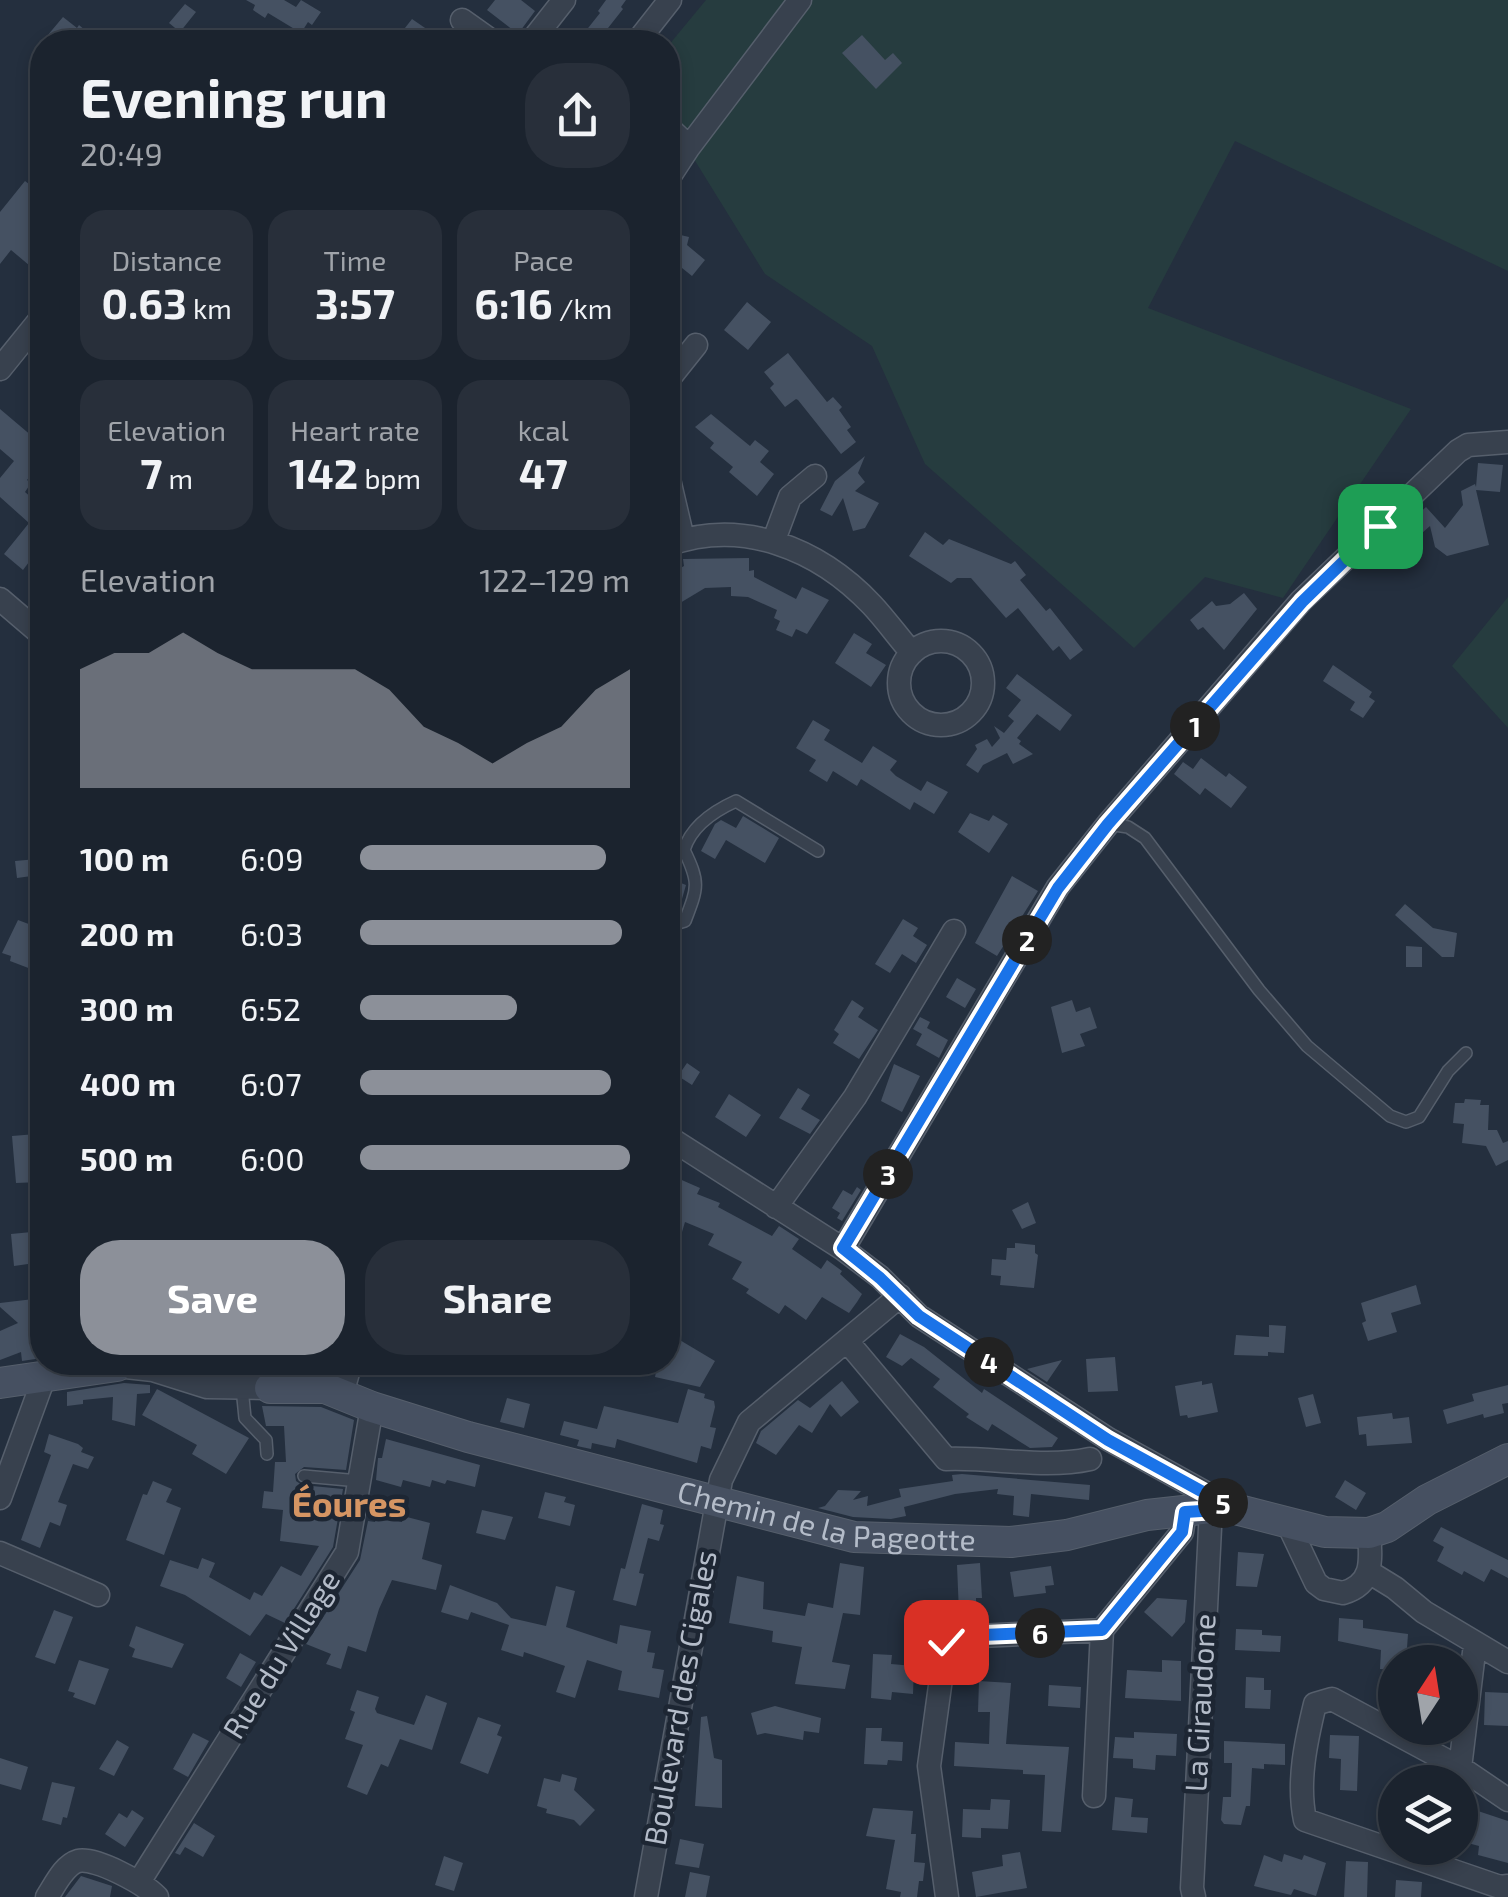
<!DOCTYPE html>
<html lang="en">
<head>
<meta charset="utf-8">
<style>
  body { margin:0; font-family:"Exo 2",sans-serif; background:#282f3a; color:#f1f3f6; height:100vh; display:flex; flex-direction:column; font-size:38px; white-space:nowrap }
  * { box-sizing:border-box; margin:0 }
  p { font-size:32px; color:#a0a4aa }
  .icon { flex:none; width:55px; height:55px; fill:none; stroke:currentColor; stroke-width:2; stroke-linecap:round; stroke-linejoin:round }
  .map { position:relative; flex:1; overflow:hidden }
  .panel { position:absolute; left:30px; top:30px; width:650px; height:1345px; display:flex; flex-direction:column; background:#1b232e; border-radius:40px; box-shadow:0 5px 15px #0003,0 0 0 2px #39404a }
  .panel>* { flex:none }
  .needle { width:65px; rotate:12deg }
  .controls { position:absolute; left:1378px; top:1645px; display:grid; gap:20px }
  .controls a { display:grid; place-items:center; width:100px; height:100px; border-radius:50%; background:#1b232e; box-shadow:0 5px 15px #0003,0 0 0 2px #39404a; font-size:50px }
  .pin { position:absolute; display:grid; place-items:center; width:85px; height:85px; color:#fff; margin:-42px; border-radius:20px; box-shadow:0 5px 15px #0006 }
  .km { position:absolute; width:50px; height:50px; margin:-25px; border-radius:50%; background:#222; color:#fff; font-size:28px; line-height:50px; text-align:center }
  .round { display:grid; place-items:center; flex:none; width:105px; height:105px; border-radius:40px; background:#282f3a }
  .overview { display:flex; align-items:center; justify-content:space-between; height:170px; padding:0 50px }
  h1 { font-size:55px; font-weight:700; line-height:75px }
  .stats { display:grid; grid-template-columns:repeat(3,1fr); gap:15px; height:170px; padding:10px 50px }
  .stats div { display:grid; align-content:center; border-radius:25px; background:#282f3a; text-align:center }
  .stats b { font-size:42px; font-weight:700 }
  .stats small { font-size:28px; font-weight:400 }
  .stats p { font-size:28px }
  .chart { height:280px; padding:20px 50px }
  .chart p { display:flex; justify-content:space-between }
  .chart svg { width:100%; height:180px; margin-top:10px; fill:#8c9099; opacity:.7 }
  .primary-button { display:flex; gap:20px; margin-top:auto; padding:20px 50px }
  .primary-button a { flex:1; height:115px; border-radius:40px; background:#8c9099; color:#fff; font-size:40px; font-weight:700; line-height:115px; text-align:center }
  .primary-button a+a { background:#282f3a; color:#f1f3f6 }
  ul { padding:0 50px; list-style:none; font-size:32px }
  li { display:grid; grid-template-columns:160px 120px 1fr; align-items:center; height:75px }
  li i { height:25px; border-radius:12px; background:#8c9099 }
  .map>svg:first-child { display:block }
  .green { fill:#263c3f }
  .building { fill:#455162 }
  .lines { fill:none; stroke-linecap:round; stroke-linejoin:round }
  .lane-casing { stroke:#565f6c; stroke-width:14 }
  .street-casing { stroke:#565f6c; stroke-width:25 }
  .secondary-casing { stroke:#565f6c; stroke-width:32 }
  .lane { stroke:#38414e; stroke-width:11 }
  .street { stroke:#38414e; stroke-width:22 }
  .secondary { stroke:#465061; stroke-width:30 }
  .route-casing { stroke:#fff; stroke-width:20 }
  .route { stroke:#1a73e8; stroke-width:12 }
  .labels { text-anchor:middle; stroke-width:9; stroke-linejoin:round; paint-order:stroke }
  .street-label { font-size:30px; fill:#b4bcc9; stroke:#1d2633 }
  .quarter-label { font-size:35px; font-weight:bold; fill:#d59563; stroke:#1d2633 }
</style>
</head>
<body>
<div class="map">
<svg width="1508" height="1897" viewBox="0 0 1508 1897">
  <rect width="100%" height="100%" fill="#242f3e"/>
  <path class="green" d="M706,0H1508V271L1235,141L1148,308L1411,409L1283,598L1205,577L1134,648L925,464L872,346L765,274L668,117V46Z
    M1508,597V728L1452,666Z"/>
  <path class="building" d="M246,0H284L296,7L301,0L321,12L312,25L308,22L301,33L268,13L265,18L253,10L255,5Z
    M495,0H521L535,11L518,34L487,10Z
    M606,0H626L621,7L623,9L597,42H577L600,13L598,11Z
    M185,4L196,12L180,32L169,23Z
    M63,17L77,28L79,25L99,42H42Z
    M412,19L428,30L418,42H394Z
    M862,35L885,60L893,53L902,63L876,89L842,53Z
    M25,181L38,191L28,204L42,216V276L11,250L0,264V212Z
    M668,232L689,237L687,245L705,260L692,276L682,268L679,271L668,264Z
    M747,302L771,322L748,350L724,330Z
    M788,353L827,402L833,397L842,407L839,410L851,427L847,430L856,442L841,454L798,400L796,399L785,407L770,388L774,384L764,372Z
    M0,409L39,442L35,446L42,452V462L27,480L31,483L25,492L42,507V560L35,554L23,570L4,554L29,523L0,497V478L14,461L0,449Z
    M711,414L750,446L755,440L769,451L760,462L774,474L757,496L729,472L733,467L710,448L714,443L695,427Z
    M865,456L858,473L865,482L855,491L879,503L865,528L853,531L843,498L832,516L820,510L835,481Z
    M1478,463L1503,465L1500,492L1476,490L1489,545L1447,556L1435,547L1430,526L1422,533L1405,526L1426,507L1445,528L1463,505L1461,491L1475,484L1476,487Z
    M925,532L943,545L949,539L1011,564L1015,561L1026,575L1020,580L1046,611L1050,608L1083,650L1070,660L1059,646L1053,651L1018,608L1006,618L971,578H957L951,583L909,556Z
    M749,558V571L754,570V577L796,599L802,587L829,600L807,634L796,629L792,637L776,630L780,621L774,618L777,610L748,597L731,596V587L705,588L680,603L668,583V575L684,566L683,559Z
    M1244,593L1257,609L1224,650L1203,627L1198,630L1190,620L1212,601L1216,606L1230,604Z
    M854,633L872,644L866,653L886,665L871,687L835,663Z
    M1333,665L1372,692L1369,697L1375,701L1363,718L1350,710L1355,702L1323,681Z
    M1017,674L1072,715L1060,731L1037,714L1017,738L1021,741L1019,744L1033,754L1013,764L1007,753L983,765L978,773L966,765L977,749L975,745L987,739L992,747L1000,738L994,726L1004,733L1014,721L1008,716L1021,700L1006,688Z
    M813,720L830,730L824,740L862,763L873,746L897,761L890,770L896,776L921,791L927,781L948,792L934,814L914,802L910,810L861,779L857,786L833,771L827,782L809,771L816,760L796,748Z
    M1201,758L1226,777L1229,773L1247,787L1231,808L1205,788L1200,795L1174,774L1183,762L1193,769Z
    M970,813L989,821L993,815L1008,824L989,853L958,832Z
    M743,816L779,838L765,863L726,840L715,859L701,851L715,824L721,820L736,828Z
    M37,859L39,875L17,878L15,861Z
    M1012,876L1038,891L997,956L975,943Z
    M668,878L686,885L678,913L668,916Z
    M1405,904L1433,928L1457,933L1454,957H1442L1395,915Z
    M903,919L918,928L913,936L927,945L916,963L902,954L890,973L875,964Z
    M18,920L42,929L31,969L10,961L11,956L2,953Z
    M1406,946L1422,947V967H1406Z
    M957,978L976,989L965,1008L946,997Z
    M852,1000L864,1008L858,1017L878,1030L859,1059L833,1043L839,1034L834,1030Z
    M1072,1000L1076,1012L1090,1007L1097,1028L1080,1034L1085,1046L1062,1053L1051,1007Z
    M920,1017L930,1022L927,1028L948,1040L939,1058L916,1045L922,1034L913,1029Z
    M687,1063L700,1072L692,1085L678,1076Z
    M894,1064L920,1076L902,1112L881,1101Z
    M798,1088L810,1095L801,1109L820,1120L810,1134L779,1118Z
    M729,1094L761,1115L746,1137L715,1117Z
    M1465,1099L1481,1100L1480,1105H1489L1488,1130H1497L1503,1143L1508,1141V1160L1496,1166L1486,1146L1462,1143L1464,1124L1453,1123L1455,1103H1464Z
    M36,1134V1138H42L40,1182L16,1183L12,1136Z
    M668,1174L700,1188L697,1194L720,1203L718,1207L772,1236L779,1226L799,1239L792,1249L821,1269L827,1260L842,1271L840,1274L862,1294L857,1302L849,1313L822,1297L806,1320L785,1305L779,1314L746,1293L749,1289L732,1279L742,1262L708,1245L714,1234L685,1222L682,1232L668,1229Z
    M857,1187L861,1190L842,1221L837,1218L840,1213L832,1208L843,1190L852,1195Z
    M1028,1202L1036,1223L1022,1229L1012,1210Z
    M42,1231V1262L14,1266L11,1234Z
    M1015,1243L1035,1245V1253L1038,1255L1034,1288L1000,1285L1001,1276L991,1275L992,1259L1006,1260L1007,1248H1015Z
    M1416,1285L1421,1304L1391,1313L1397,1332L1368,1341L1362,1323L1366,1321L1361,1303Z
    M42,1298V1358L22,1361L21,1352L0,1360V1331L18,1323L0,1307V1303Z
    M1269,1325L1286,1326L1284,1353L1268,1352V1356L1234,1355L1236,1335L1269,1337Z
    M668,1333L715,1361L700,1387L655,1377L658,1362H668Z
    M900,1334L924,1347L982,1393L984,1389L1058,1438L1052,1447L1030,1448L992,1424L988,1431L966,1417L969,1414L933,1387L940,1379L911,1358L902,1366L886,1357Z
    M1115,1357L1118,1391L1088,1392L1086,1359Z
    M1062,1360L1047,1382L1027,1369Z
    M842,1381L859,1402L841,1417L830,1404L812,1433L799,1425L776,1455L756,1443L761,1431L798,1400L810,1408Z
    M1202,1381V1385L1212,1383L1218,1412L1188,1418L1187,1415L1180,1416L1175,1386Z
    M124,1383L150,1385V1393L137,1394L135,1426L112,1420L113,1397L83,1400V1404L67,1406V1392Z
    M1508,1385V1403L1502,1404L1504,1413L1484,1418L1483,1414L1447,1424L1443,1410L1474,1401L1472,1394Z
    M157,1389L249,1438L226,1474L192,1454L197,1445L142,1415Z
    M688,1389L705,1394L704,1398L714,1401L715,1407L710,1427L716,1428L711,1449L701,1446L697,1463L617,1439L615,1448L592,1443L591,1449L577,1446L579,1440L560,1435L564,1421L597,1429L604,1406L678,1423Z
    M1313,1394L1321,1423L1306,1427L1298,1398Z
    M507,1398L530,1404L524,1428L500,1422Z
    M262,1406L321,1407L354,1420L346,1470L304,1467L295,1474L296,1481L302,1485L343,1489L333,1547L285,1623L266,1614L250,1636L185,1595L160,1586L170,1560L198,1569L202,1558L215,1563L209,1577L250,1600L254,1592L262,1596L281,1566L301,1576L319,1546L280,1541L283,1510L262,1508L264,1491L273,1492L275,1462H286L284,1426H266Z
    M1392,1413L1393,1419L1409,1417L1412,1443L1367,1446L1366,1434L1359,1435L1357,1417Z
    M49,1434L78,1444L83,1448L81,1452L94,1457L88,1469L73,1464L58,1502L67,1505L60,1526L50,1522L40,1548L21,1540L51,1455L44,1452Z
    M386,1439L480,1465L475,1487L447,1480L445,1484L432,1480L430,1487L403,1480L401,1487L376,1480L378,1458H382Z
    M962,1474L1090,1485L1089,1500L1031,1494L1029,1517L1013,1515L1014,1496L997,1494L998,1489L955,1494L904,1507L906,1516L891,1519L853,1517L818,1508L825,1506L838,1490L861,1491L853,1500L868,1496L867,1506L901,1497L899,1489L953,1481L952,1475Z
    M1345,1480L1366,1493L1356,1510L1335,1497Z
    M153,1481L172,1489L166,1502L181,1508L164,1555L126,1540L143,1494L147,1495Z
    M545,1492L566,1497L564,1502L575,1505L570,1526L538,1518Z
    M642,1504L663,1510L660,1524L664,1525L659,1541L648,1538L639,1573L644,1574L636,1606L613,1600L621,1568L625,1569Z
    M482,1510L513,1517L505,1540L476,1533Z
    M377,1515L402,1522L403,1516L430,1523L422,1559L442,1565L436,1590L392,1580L379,1609L366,1652L348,1646L341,1669L326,1664L331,1654L306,1644L360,1560L368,1521L375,1522Z
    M1441,1527L1508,1560V1578L1491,1569L1484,1582L1464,1571L1462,1575L1437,1561L1444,1547L1433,1541Z
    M1238,1552L1264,1554L1257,1587L1236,1586Z
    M840,1563L864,1567L860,1615L843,1613L832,1662L850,1665L845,1689L795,1684L802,1647L772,1642L773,1631L729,1623L737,1576L764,1582L763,1609L805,1616L808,1603L833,1608Z
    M980,1563L982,1598H976V1612L959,1613L957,1565Z
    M1051,1566L1054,1585L1045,1586L1046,1593L1014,1597L1010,1572Z
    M450,1585L497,1603L511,1618L546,1626L556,1586L575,1591L566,1627L617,1644L620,1625L651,1631L647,1652L655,1653L652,1668L664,1670L659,1698L618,1690L622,1671L587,1660L575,1698L556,1692L565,1666L524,1652L523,1657L501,1650L509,1625L471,1612L468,1620L441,1612Z
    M1157,1598L1187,1600L1185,1622L1172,1637L1144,1612Z
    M54,1610L73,1617L55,1664L35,1657Z
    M1339,1618L1363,1620V1628L1408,1634L1406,1662H1395V1670L1380,1669L1381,1650L1338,1641Z
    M136,1626L184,1644L172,1668L132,1657L135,1649L129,1646Z
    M1236,1629L1262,1630V1635L1281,1636L1280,1652L1235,1650Z
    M240,1653L256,1662L241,1687L226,1678Z
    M873,1654L892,1655L891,1664L914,1666L913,1694L892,1692L891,1700L871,1698Z
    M79,1660L109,1669L95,1705L73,1697L75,1693L68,1691Z
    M1162,1660L1181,1661V1701L1125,1698L1127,1670L1162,1672Z
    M1246,1677L1264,1678V1690H1271L1270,1709L1245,1708Z
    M979,1681L1011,1683L1006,1744L1069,1747L1061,1832L1042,1831L1045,1775L1023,1774V1770L954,1766L955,1742L989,1744L990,1712H978Z
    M1049,1685L1081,1687L1080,1708L1048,1706Z
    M357,1690L379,1697L375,1709L377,1713L414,1725L426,1695L447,1703L432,1750L400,1739L388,1767L381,1764L367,1795L347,1787L363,1745L345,1739L355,1712L350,1710Z
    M1485,1692L1508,1693V1726L1484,1725Z
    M775,1706L821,1718L819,1733L804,1731L803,1740L765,1733L757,1735L751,1713Z
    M707,1716L714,1758L722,1760V1808L695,1806L701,1717Z
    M478,1717L501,1725L497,1735L502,1737L488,1774L460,1763Z
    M866,1728H882L881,1741L903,1742L902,1761L888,1760L887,1765L864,1764Z
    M1134,1732L1177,1734L1176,1756L1156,1755L1155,1770L1133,1768V1759L1113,1758L1115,1737L1134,1738Z
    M193,1733L209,1741L188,1777L173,1769Z
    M1330,1735L1359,1736L1357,1791L1340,1790L1341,1759L1329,1758Z
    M117,1740L129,1747L114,1776L99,1769Z
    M1224,1741L1285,1744V1765L1264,1764V1769L1252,1768L1250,1806H1246L1241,1825L1224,1824L1221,1820L1223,1797H1231L1232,1763H1224Z
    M0,1758L28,1767L21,1790L0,1784Z
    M562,1774L577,1778L574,1790L595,1810L580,1826L574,1820L546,1813L547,1809L537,1806L544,1778L560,1782Z
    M52,1782L75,1787L67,1818L63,1817L61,1825L42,1820Z
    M1115,1797L1133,1799L1131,1817L1148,1818L1147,1833L1112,1830Z
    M991,1799L1010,1800L1008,1829L981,1828V1838L962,1837L963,1809L990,1810Z
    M1466,1807L1508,1821V1863L1478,1855L1479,1846L1464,1842Z
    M873,1808L913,1811L911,1834H916L914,1862L925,1863L923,1881H919L917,1897H900L901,1892L886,1889L895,1840L866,1836Z
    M132,1810L144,1818L125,1847L105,1834L119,1813L127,1818Z
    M194,1823L215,1836L203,1857L185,1847L180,1855L175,1853Z
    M680,1839L704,1844L699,1868L675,1864Z
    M1020,1852L1027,1888L976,1897L972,1872L1003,1866L1002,1855Z
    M1284,1854L1302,1860L1304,1855L1326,1863L1316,1896L1294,1889L1291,1895L1254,1886L1264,1855L1282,1862Z
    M444,1856L463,1863L454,1891L435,1885Z
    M1346,1861L1368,1862L1367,1897H1344Z
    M690,1872L710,1876L706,1897H685Z
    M81,1876L112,1886L110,1897H65Z
    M1396,1880L1422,1882L1421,1897H1395Z"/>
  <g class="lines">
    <defs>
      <path id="lane" d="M1108,824L1128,827L1145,838L1259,990L1307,1046L1390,1116L1406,1122L1419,1117L1448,1071L1466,1053
        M668,926L685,921C698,887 700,883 684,850C691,827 714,811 736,801L818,851
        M242,1388L245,1418L266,1440L267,1454
        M304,1476L359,1481"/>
      <path id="street" d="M462,20L493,42
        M531,42L564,0
        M637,42L670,0
        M668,127L689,147L668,179
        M689,147L800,0
        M0,369L42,317
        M668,380L696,345
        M668,475L683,539
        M774,540L790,497L815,476
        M668,545C742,518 818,548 872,605C886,620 898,637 912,653
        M0,599L42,635
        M899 683a42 42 0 1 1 84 0a42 42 0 1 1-84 0Z
        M668,1137L843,1249L880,1277L919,1316L1108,1439L1231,1507
        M776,1207L855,1097L954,931
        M843,1249L1058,887L1108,824L1301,601L1458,451L1468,445L1508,442
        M847,1341L946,1459C994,1457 1044,1469 1090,1459
        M117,1366L153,1370L207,1387L270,1388
        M342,1394L351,1362
        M0,1498L45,1375
        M1288,1524L1316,1583L1324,1589L1343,1593C1374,1584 1371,1560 1369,1533
        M0,1553L98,1595
        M1369,1572L1395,1588L1424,1612L1508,1662
        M1460,1768L1475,1644
        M1094,1796L1102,1630
        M1508,1800L1464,1770L1332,1699L1315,1704C1306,1741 1297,1782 1305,1820L1500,1887L1508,1886
        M139,1882L347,1552L372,1407
        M47,1897C55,1885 64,1865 78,1861C96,1857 145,1884 157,1897
        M646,1897L721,1480L749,1422L900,1296
        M947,1897L929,1766L946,1642L959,1637L1102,1630L1182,1532L1185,1512
        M1194,1897L1192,1888L1211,1508"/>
      <g id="secondary">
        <path d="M0,1383L117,1366"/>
        <path id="s1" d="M270,1388H325L372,1407L468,1437L854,1537L1011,1542L1067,1535L1147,1515L1211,1508L1235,1509L1325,1532L1369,1533L1387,1527L1427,1500L1508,1459"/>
      </g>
    </defs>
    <use href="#lane" class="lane-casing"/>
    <use href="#street" class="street-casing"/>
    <use href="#secondary" class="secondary-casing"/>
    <use href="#lane" class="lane"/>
    <use href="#street" class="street"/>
    <use href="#secondary" class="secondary"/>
  </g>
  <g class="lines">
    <defs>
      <path id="route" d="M946,1642L959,1636L1102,1630L1182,1532L1185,1512L1234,1509L1108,1440L919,1316L880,1278L843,1248L1058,888L1108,824L1302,602L1380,526"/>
    </defs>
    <use href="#route" class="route-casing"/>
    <use href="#route" class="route"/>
  </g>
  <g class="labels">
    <g class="street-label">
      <text dy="10" stroke="none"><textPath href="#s1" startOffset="575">Chemin de la Pageotte</textPath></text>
      <text transform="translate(282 1655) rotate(-58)" y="10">Rue du Village</text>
      <text transform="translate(681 1698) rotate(-80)" y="10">Boulevard des Cigales</text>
      <text transform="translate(1201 1703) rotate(-87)" y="10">La Giraudone</text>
    </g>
    <g class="quarter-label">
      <text x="349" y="1517">Éoures</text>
    </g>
  </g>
</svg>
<div class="controls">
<a><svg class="needle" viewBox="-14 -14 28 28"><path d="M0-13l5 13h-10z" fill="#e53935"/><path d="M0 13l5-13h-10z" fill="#a0a4aa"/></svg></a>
<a><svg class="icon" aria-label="layers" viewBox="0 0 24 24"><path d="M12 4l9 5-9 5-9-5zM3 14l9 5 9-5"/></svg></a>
</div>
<div class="pin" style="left:1380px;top:526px;background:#1e9e55"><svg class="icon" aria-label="arrive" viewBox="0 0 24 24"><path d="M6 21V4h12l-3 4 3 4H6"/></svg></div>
<div class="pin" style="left:946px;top:1642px;background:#d93025"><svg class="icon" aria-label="check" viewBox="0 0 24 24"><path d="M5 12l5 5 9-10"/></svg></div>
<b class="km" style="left:1195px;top:726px">1</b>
<b class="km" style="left:1027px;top:940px">2</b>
<b class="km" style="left:888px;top:1174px">3</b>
<b class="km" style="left:989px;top:1362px">4</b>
<b class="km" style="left:1223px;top:1503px">5</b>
<b class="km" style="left:1040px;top:1633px">6</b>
<section class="panel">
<div class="overview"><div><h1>Evening run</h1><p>20:49</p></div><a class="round"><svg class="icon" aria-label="share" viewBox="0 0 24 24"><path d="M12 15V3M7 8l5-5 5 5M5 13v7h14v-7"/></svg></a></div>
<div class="stats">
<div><p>Distance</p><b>0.63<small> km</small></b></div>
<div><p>Time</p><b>3:57</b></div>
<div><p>Pace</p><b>6:16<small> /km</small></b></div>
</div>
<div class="stats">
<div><p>Elevation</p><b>7<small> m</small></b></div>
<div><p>Heart rate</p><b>142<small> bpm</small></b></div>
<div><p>kcal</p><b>47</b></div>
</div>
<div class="chart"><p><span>Elevation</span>122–129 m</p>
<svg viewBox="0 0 160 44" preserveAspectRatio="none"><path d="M0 44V15L10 11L20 11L30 6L40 11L50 15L60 15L70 15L80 15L90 20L100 29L110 33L120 38L130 33L140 29L150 20L160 15V44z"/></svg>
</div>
<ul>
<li><b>100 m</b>6:09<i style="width:91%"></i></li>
<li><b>200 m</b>6:03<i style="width:97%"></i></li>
<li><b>300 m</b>6:52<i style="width:58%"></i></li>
<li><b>400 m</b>6:07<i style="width:93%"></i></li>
<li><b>500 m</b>6:00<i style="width:100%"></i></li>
</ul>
<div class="primary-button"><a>Save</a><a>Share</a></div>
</section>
</div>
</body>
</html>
